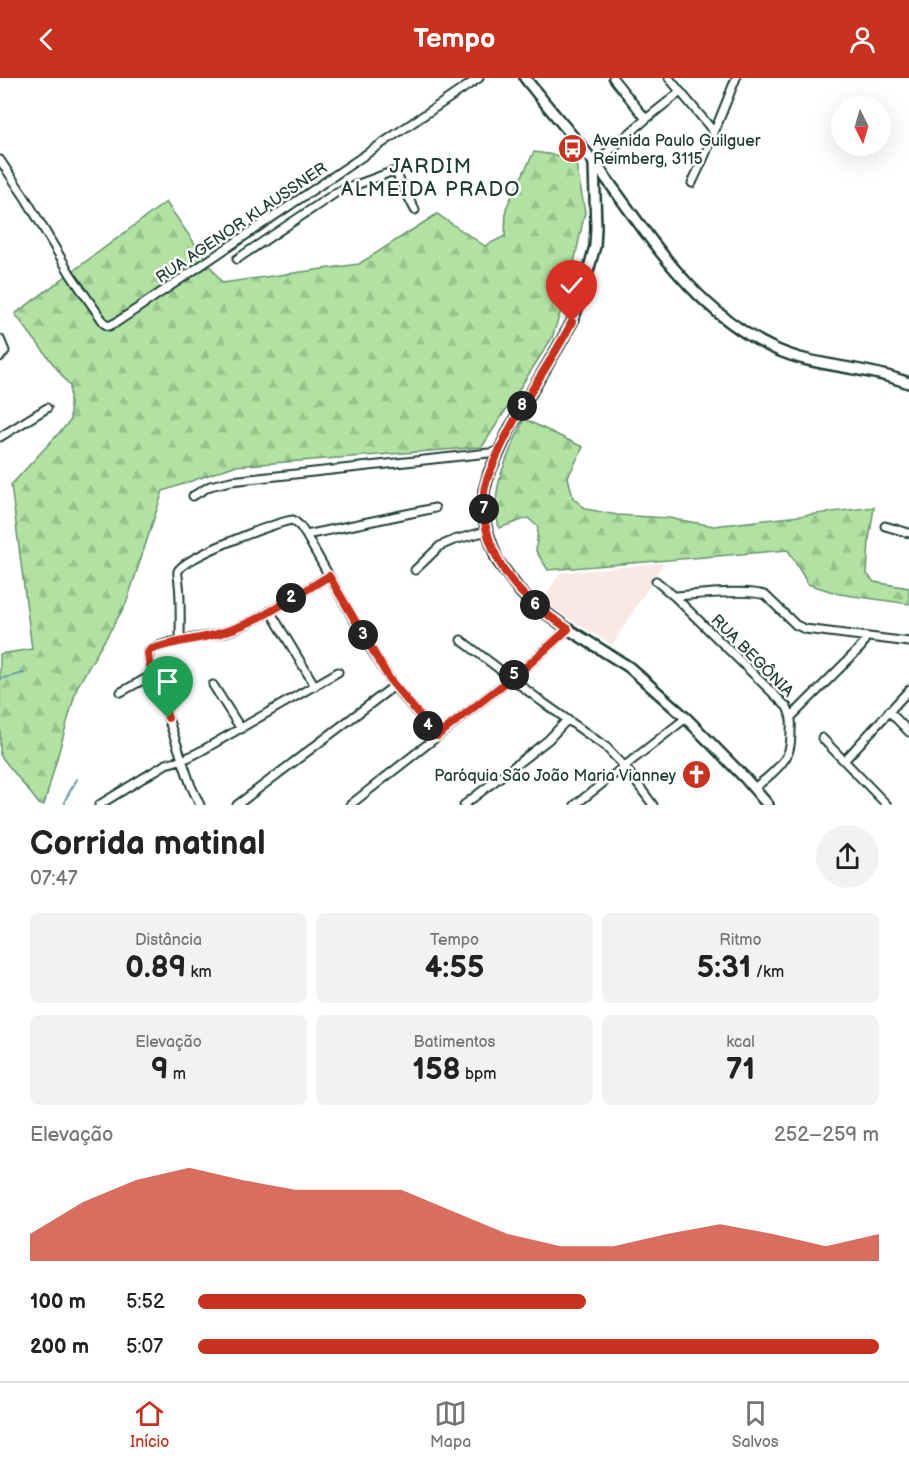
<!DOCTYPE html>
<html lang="pt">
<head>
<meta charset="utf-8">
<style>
  body { margin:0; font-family:"Balsamiq Sans",sans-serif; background:#f2f2f2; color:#222; height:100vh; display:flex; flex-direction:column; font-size:22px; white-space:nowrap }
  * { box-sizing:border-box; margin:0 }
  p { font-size:20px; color:#767676 }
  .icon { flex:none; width:33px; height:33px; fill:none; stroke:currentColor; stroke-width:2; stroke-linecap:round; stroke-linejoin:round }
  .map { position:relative; height:727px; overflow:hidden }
  .panel { display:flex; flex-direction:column; background:#fff; flex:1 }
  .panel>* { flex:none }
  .needle { width:39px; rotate:175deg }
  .fabs { position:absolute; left:831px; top:18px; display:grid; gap:12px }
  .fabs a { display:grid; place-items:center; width:60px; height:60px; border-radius:50%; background:#fff; box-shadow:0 6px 24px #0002; font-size:30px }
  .pin { position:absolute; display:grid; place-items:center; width:51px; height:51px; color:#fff; margin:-62px -26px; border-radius:50% 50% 50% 0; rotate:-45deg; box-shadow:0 0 6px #0007 }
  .pin .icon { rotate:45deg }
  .km { position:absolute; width:30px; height:30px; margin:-15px; border-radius:50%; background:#222; color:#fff; font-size:16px; line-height:30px; text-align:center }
  .round { display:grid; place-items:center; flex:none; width:63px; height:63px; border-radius:32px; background:#f2f2f2 }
  .head { display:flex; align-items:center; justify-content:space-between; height:102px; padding:0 30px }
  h1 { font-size:33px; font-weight:800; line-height:45px }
  .figures { display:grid; grid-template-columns:repeat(3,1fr); gap:9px; height:102px; padding:6px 30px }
  .figures div { display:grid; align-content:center; border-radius:9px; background:#f2f2f2; text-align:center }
  .figures b { font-size:30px; font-weight:800 }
  .figures small { font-size:16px; font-weight:400 }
  .figures p { font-size:16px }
  .chart { height:168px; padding:12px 30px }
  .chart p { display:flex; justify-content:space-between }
  .chart svg { width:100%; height:108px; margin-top:6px; fill:#c8321e; opacity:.7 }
  ul { padding:0 30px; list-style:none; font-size:20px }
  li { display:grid; grid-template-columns:96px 72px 1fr; align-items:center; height:45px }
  li i { height:15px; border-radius:8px; background:#c8321e }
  header { display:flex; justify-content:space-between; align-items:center; height:78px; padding:0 30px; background:#c8321e; color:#fff; font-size:27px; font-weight:800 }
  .menu { display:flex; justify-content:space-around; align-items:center; height:84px; border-top:2px solid #e0e0e0; background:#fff; font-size:16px; color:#767676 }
  .menu a { display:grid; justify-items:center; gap:3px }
  .menu .current { color:#c8321e }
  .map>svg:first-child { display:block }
  .built { fill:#f9e8e3 }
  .forest { fill:url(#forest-firs); stroke:#68906c; stroke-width:1.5 }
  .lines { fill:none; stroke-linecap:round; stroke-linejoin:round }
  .stream { stroke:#659aa8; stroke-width:2 }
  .street-casing { stroke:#1f3d34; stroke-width:11 }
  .secondary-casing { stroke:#1f3d34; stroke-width:14 }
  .street { stroke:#fff; stroke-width:7 }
  .secondary { stroke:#fff; stroke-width:9 }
  .route-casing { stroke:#fff; stroke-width:12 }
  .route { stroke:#c8321e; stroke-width:8 }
  .labels { text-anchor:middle; stroke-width:5; stroke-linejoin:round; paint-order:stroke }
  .poi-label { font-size:16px; fill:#1f3d34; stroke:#fff; text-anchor:start }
  .street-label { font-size:16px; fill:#1f3d34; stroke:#fff }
  .quarter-label { font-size:20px; letter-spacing:1.5px; fill:#1f3d34; stroke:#fff }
</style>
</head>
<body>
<header><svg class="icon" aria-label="back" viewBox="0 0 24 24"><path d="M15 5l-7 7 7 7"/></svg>Tempo<svg class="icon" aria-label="person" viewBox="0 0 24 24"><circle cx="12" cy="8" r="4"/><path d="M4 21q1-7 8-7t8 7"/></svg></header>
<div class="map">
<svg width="909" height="727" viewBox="0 0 909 727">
  <defs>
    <pattern id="forest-firs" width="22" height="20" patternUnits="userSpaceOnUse" patternTransform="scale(1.5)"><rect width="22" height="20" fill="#b1e2a3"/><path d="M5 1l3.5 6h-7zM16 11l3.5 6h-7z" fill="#98c38d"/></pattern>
  </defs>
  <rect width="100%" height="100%" fill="#fff"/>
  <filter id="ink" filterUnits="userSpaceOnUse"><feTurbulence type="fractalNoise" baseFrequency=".0167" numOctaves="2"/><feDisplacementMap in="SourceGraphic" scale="12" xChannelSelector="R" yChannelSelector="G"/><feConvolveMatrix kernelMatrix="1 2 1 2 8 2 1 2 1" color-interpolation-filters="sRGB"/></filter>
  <g filter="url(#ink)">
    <path class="built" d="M661,485L663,486L612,567L542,524L560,495Z"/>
    <path class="forest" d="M534,74L575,80L585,134L569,208L552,260L482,369L234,388L163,413L126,526L77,609L44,727H40L0,677V576L32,571L11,407L70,343V308L15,236L166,124L222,205L359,186L437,136L485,168L505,158L506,130Z
      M524,341L583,369L568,399L573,420L586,431L617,437L669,440L714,448L874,429L869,462L867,496L874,504L909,510V526L839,516L808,506L788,472L548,492L536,473L538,449L528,440L499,450C488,411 509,376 524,341Z"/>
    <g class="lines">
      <path class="stream" d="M0,601L24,595
        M65,727V722L77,701"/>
      <defs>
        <path id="street" d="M613,0L646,41
          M669,0L714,54
          M0,82L26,121L71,197L105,246L109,248L117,244L479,0
          M594,86L646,41L680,14
          M692,105L705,77L736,0
          M237,181L337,114L391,94L396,95L415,132
          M0,261L5,273L0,279
          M0,359L47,330
          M193,418L210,408L231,403L498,374
          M885,448L909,455
          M306,457L435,430
          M415,492L440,468L454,462L487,453
          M656,503L674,518L787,629C791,637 792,644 791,652C791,659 791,666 789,672C786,685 765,702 754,710
          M674,518C692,517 753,510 766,518L796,547L805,551L909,564
          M270,533L315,608
          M461,562L541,623L606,669L625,689L653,727
          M180,563C180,544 181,525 179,506C179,502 177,496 178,493C184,479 278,443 293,442L300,448L306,457L367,565L394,608
          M213,607L241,651
          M121,614L154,596
          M889,633L909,654
          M791,639L861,569L866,559
          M822,660L887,727
          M844,683L909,612
          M99,727L166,686L187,680L201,673L338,594
          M200,727L191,708L149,584V573C169,560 202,561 226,554C260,543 298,516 329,498
          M237,727L394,608L437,658
          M350,727L527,588L568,551
          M464,727L548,662L567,642
          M575,727L686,640"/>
        <path id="secondary" d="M525,0C549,31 576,61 600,92C649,158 695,234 773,270C809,287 845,287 883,297C892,299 900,302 909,305
          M594,86L596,150L595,168L580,223L572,244L558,269L510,350L489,395L484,413V440L487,453L497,482L519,512L528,522L568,551L629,589L686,640L745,700L768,727"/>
      </defs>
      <use href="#street" class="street-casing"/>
      <use href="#secondary" class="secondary-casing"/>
      <use href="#street" class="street"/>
      <use href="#secondary" class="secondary"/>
    </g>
  </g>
  <g class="lines" filter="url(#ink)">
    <defs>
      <path id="route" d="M168,640L149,584L148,575L150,572C175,562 202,562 227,553C262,542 297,517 329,498L390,602L437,658L527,588L568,551C555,541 540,533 528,521C500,495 479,453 484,414C485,403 491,391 496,380C516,332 548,290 572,244"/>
    </defs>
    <use href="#route" class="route-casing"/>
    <use href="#route" class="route"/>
  </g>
  <defs>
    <symbol id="bus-disc" viewBox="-11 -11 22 22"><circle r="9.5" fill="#c8321e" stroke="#fff"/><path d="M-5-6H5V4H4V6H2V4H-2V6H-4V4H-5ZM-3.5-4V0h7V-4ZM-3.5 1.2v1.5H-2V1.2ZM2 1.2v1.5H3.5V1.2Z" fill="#fff"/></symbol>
    <symbol id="church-disc" viewBox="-11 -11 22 22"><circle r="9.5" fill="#c8321e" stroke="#fff"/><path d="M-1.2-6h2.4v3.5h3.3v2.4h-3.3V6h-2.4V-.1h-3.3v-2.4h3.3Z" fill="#fff"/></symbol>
  </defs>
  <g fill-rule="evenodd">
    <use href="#bus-disc" x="556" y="54" width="33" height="33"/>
    <use href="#church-disc" x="680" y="680" width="33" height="33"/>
  </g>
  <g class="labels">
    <g class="poi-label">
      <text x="593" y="68">Avenida Paulo Guilguer<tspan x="593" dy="18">Reimberg, 3115</tspan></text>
      <text x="676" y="703" text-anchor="end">Paróquia São João Maria Vianney</text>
    </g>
    <g class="street-label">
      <text transform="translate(241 144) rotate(-34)" y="6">RUA AGENOR KLAUSSNER</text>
      <text transform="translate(753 577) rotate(45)" y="6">RUA BEGÔNIA</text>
    </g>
    <g class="quarter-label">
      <text x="431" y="95">JARDIM<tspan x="431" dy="23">ALMEIDA PRADO</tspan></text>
    </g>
  </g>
</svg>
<div class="fabs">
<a><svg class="needle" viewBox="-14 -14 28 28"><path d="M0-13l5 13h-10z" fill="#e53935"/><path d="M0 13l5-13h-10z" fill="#767676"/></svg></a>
</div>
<div class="pin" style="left:168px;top:640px;background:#1e9e55"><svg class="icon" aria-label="arrive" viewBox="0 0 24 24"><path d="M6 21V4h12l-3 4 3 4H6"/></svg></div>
<div class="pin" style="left:572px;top:244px;background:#d93025"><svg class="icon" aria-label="check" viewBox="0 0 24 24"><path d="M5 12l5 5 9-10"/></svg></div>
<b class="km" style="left:291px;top:520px">2</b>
<b class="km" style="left:363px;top:557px">3</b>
<b class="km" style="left:428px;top:648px">4</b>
<b class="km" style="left:514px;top:597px">5</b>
<b class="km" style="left:535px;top:527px">6</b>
<b class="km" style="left:484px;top:431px">7</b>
<b class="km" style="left:522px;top:328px">8</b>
</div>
<section class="panel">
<div class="head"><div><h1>Corrida matinal</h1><p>07:47</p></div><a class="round"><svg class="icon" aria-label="share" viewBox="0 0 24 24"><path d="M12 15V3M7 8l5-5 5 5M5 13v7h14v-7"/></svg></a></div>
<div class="figures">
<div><p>Distância</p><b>0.89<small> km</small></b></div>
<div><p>Tempo</p><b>4:55</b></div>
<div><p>Ritmo</p><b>5:31<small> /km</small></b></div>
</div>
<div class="figures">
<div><p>Elevação</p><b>9<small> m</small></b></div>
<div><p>Batimentos</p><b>158<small> bpm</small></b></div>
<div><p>kcal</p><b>71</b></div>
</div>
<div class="chart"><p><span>Elevação</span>252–259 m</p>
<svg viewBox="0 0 160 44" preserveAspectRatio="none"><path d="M0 44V33L10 20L20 11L30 6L40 11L50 15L60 15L70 15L80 24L90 33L100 38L110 38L120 33L130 29L140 33L150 38L160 33V44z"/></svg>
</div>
<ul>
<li><b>100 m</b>5:52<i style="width:57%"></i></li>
<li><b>200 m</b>5:07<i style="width:100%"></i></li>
</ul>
</section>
<nav class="menu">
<a class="current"><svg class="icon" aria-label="home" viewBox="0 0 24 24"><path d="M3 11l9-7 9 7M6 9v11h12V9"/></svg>Início</a>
<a><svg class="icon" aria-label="map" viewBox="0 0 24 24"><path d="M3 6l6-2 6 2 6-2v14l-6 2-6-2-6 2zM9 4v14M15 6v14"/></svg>Mapa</a>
<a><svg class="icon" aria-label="saved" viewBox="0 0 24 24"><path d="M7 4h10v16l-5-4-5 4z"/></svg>Salvos</a>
</nav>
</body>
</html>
